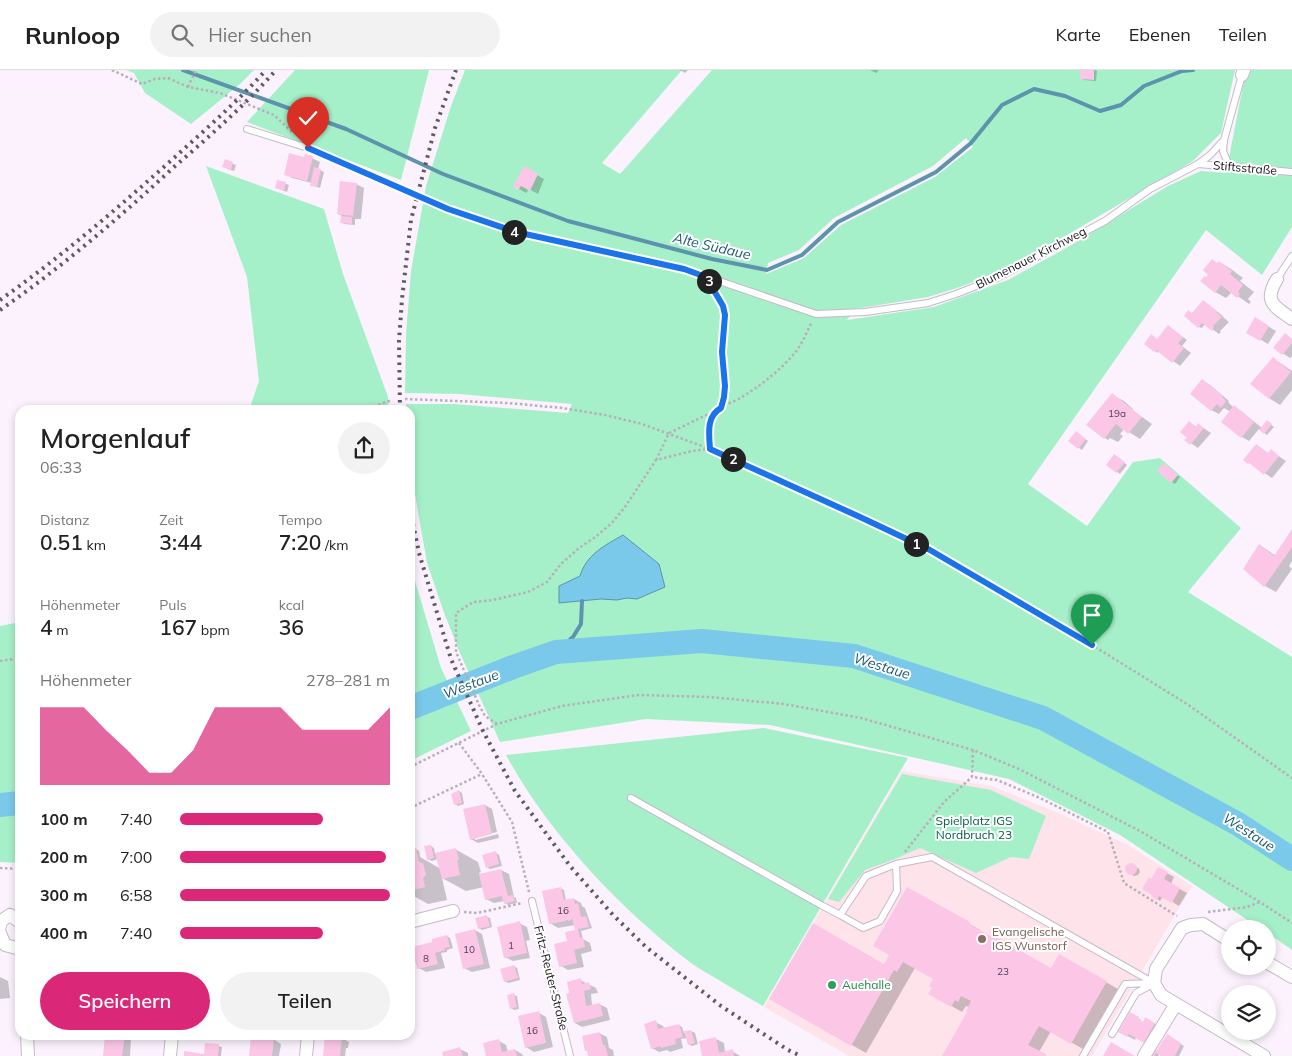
<!DOCTYPE html>
<html lang="de">
<head>
<meta charset="utf-8">
<style>
  body { margin:0; font-family:Mulish,sans-serif; background:#f2f2f2; color:#222; height:100vh; display:flex; flex-direction:column; font-size:19px; white-space:nowrap }
  * { box-sizing:border-box; margin:0 }
  p { font-size:16px; color:#767676 }
  .icon { flex:none; width:28px; height:28px; fill:none; stroke:currentColor; stroke-width:2; stroke-linecap:round; stroke-linejoin:round }
  .map { position:relative; flex:1; overflow:hidden }
  .side { position:absolute; left:15px; top:335px; width:400px; height:635px; display:flex; flex-direction:column; background:#fff; border-radius:15px; box-shadow:0 2px 8px #0003 }
  .side>* { flex:none }
  .buttons { position:absolute; left:1221px; top:850px; display:grid; gap:10px }
  .buttons a { display:grid; place-items:center; width:55px; height:55px; border-radius:50%; background:#fff; box-shadow:0 2px 8px #0003; font-size:25px }
  .pin { position:absolute; display:grid; place-items:center; width:42px; height:42px; color:#fff; margin:-51px -21px; border-radius:50% 50% 50% 0; rotate:-45deg; box-shadow:0 0 5px #0007 }
  .pin .icon { rotate:45deg }
  .km { position:absolute; width:25px; height:25px; margin:-12px; border-radius:50%; background:#222; color:#fff; font-size:14px; line-height:25px; text-align:center }
  .round { display:grid; place-items:center; flex:none; width:52px; height:52px; border-radius:26px; background:#f2f2f2 }
  .overview { display:flex; align-items:center; justify-content:space-between; height:85px; padding:0 25px }
  h1 { font-size:28px; font-weight:600; line-height:38px }
  .figures { display:grid; grid-template-columns:repeat(3,1fr); gap:8px; height:85px; padding:5px 25px }
  .figures div { display:grid; align-content:center }
  .figures b { font-size:21px; font-weight:600 }
  .figures small { font-size:14px; font-weight:400 }
  .figures p { font-size:14px }
  .chart { height:140px; padding:10px 25px }
  .chart p { display:flex; justify-content:space-between }
  .chart svg { width:100%; height:90px; margin-top:5px; fill:#db2777; opacity:.7 }
  .action { display:flex; gap:10px; margin-top:auto; padding:10px 25px }
  .action a { flex:1; height:58px; border-radius:30px; background:#db2777; color:#fff; font-size:20px; font-weight:600; line-height:58px; text-align:center }
  .action a+a { background:#f2f2f2; color:#222 }
  ul { padding:0 25px; list-style:none; font-size:16px }
  li { display:grid; grid-template-columns:80px 60px 1fr; align-items:center; height:38px }
  li i { height:12px; border-radius:6px; background:#db2777 }
  header { display:flex; align-items:center; gap:30px; box-sizing:border-box; height:70px; padding:0 25px; background:#fff; border-bottom:1px solid #e0e0e0 }
  header strong { font-size:24px }
  nav { display:flex; gap:28px; margin-inline-start:auto; font-size:18px }
  .search { width:350px; height:45px; background:#f2f2f2; display:flex; align-items:center; gap:12px; box-sizing:border-box; padding:0 18px; border-radius:28px; color:#767676; font-size:19px }
  .map>svg:first-child { display:block }
  .education { fill:#fee4ea }
  .green { fill:#a6f0c9; fill-rule:evenodd }
  .water { fill:#7ac9ea; stroke:#5d93ac }
  .shadow { fill:#0003 }
  .lines { fill:none; stroke-linecap:round; stroke-linejoin:round }
  .stream { stroke:#5d93ac; stroke-width:4 }
  .river { stroke:#7ac9ea; stroke-width:24 }
  .building { fill:#fcc7e7 }
  .lane-casing { stroke:#c7b9c9; stroke-width:8 }
  .street-casing { stroke:#c7b9c9; stroke-width:14 }
  .path { stroke:#b7afb9; stroke-width:2.5; stroke-dasharray:2.5 2.5; stroke-linecap:butt }
  .lane { stroke:#fff; stroke-width:6 }
  .street { stroke:#fff; stroke-width:12 }
  .rail { stroke:#5f5961; stroke-width:4; stroke-dasharray:2.5 5; stroke-linecap:butt }
  .route-casing { stroke:#fff; stroke-width:10 }
  .route { stroke:#1a73e8; stroke-width:6 }
  .education-dot { fill:#8d6e63; stroke:#fff; stroke-width:2 }
  .leisure-dot { fill:#2e9e5b; stroke:#fff; stroke-width:2 }
  .labels { text-anchor:middle; stroke-width:4; stroke-linejoin:round; paint-order:stroke }
  .number-label { font-size:10px; fill:#52414d }
  .street-label { font-size:12px; fill:#19141a; stroke:#fff }
  .park-label { font-size:12px; fill:#00603f; stroke:#fff }
  .education-label { font-size:12px; fill:#785e54; stroke:#fff; text-anchor:start }
  .leisure-label { font-size:12px; fill:#27864d; stroke:#fff; text-anchor:start }
  .water-label { font-size:14px; font-style:italic; fill:#1c5a71; stroke:#fff }
</style>
</head>
<body>
<header>
<strong>Runloop</strong>
<div class="search"><svg class="icon" aria-label="search" viewBox="0 0 24 24"><circle cx="10" cy="10" r="6"/><path d="M15 15l6 6"/></svg>Hier suchen</div>
<nav><a>Karte</a><a>Ebenen</a><a>Teilen</a></nav>
</header>
<div class="map">
<svg width="1292" height="986" viewBox="0 0 1292 986">
  <rect width="100%" height="100%" fill="#fbf2fd"/>
  <path class="education" d="M902,701L991,716L1054,741L1130,776L1192,816L1092,986H849L764,937Z"/>
  <path class="green" d="M126,0H254L240,14L191,54L145,23L134,3Z
    M295,0H429L401,110L247,52Z
    M465,0H682L602,93L620,104L712,0H1235L1221,63L1193,91L1055,172L995,204L954,219L928,227L855,239L847,250L934,237L1008,210L1068,177L1168,116L1201,101L1226,103L1246,0H1292V157L1262,205L1206,160L1028,414L1087,456L1133,392L1160,388L1241,458L1188,522L1292,587V880L1268,863V859H1261L1120,765L1009,709L770,655L646,649L500,672L460,583L443,540L427,493L412,407L410,385V340H406V334H454L568,343L572,334L459,324L405,323L406,264L411,201L426,116L451,36ZM966,68L973,77L935,107L841,155L804,188L766,204L768,193L799,180L834,148L933,96Z
    M206,96L324,139L343,204L388,327L389,340H249L259,311L247,207Z
    M410,494L441,598L471,661L410,691Z
    M20,552V793L0,792V556Z
    M764,658L908,688L763,936C747,927 732,918 717,909C709,904 699,899 691,893C620,839 549,764 506,685Z
    M902,704L991,720L1046,746L1029,789L1011,787L976,803L920,778L895,789L865,800L839,832L828,829Z"/>
  <path class="water" d="M623,465L659,494L665,517L637,529L627,528L617,530L601,529L559,533V516L580,506C586,485 605,475 623,465Z"/>
  <path class="shadow" d="M680,0H688L685,3Z
    M870,0H879L876,3Z
    M1081,0H1095L1097,1L1096,11L1084,10L1081,8Z
    M312,88L320,92L318,99L324,102L320,118L312,115V113L292,108L285,104L305,89Z
    M225,91L236,95L234,101L227,99Z
    M525,98L544,109L538,124L529,119L526,123L514,116Z
    M278,111L289,115L287,122L279,119Z
    M356,114L364,118L361,149H355V155L344,154L341,152L342,146L338,144Z
    M1219,192L1231,199L1243,208L1240,211L1254,222L1248,229L1251,232L1249,234L1232,222L1226,228L1215,222L1207,208Z
    M1203,231L1223,246V247L1229,252L1220,261L1221,262L1219,264L1205,254L1202,258L1199,257L1193,245Z
    M1256,249L1276,261L1268,274L1248,262Z
    M1168,256L1187,270L1182,276L1191,283L1180,296L1159,281L1158,283L1145,274L1157,270Z
    M1285,265L1292,269V286L1290,288L1275,278Z
    M1273,288L1292,301V320L1280,335L1269,328Z
    M1203,311L1210,315L1229,331L1228,332L1233,337L1241,341L1262,358L1270,354L1274,357L1267,365L1259,359L1249,371L1242,367L1231,342L1224,338L1219,344L1211,340Z
    M1112,325L1124,331L1133,339L1132,340L1152,354L1140,369L1124,359L1120,364L1123,366L1118,372L1110,368L1108,370L1105,368Z
    M1189,353L1197,357L1199,355L1211,363L1198,378L1186,370L1188,368Z
    M1079,364L1088,371L1082,380L1079,378Z
    M1257,375L1269,384L1271,381L1286,391L1272,408L1245,390Z
    M1118,388L1127,395L1120,404L1108,395Z
    M1167,396L1180,407L1175,414L1172,412Z
    M1292,461V491L1289,496L1292,499L1276,522L1265,516L1245,499L1260,475L1276,486Z
    M459,721L462,723L464,734L458,736L455,734Z
    M485,735L492,739L497,762L475,767V770L498,764L499,768L478,773L471,769Z
    M431,776L434,778L435,784L455,779L478,792L481,802L479,803L480,805L501,800L509,804L514,827L516,828L517,833L508,835L505,833L504,831L494,833L486,829L484,817L466,821L442,808L447,830L428,834L410,824V781L416,779L419,781L420,787L441,799L438,789L432,791L428,789Z
    M496,783L499,785L502,796L490,799L487,797Z
    M1131,794L1139,799L1140,802L1138,805L1134,806L1127,801L1126,799L1128,795Z
    M1159,799L1174,807L1171,814L1187,823L1179,836L1163,826L1160,831L1153,826L1154,824L1152,810Z
    M560,818L564,820L566,831L574,829L581,833L582,836L585,838L592,858L581,861L583,869L590,873L592,881L581,884L584,897L568,900L561,896L569,871L576,861L575,855L558,858L550,853Z
    M907,818L980,860V861L1051,900L1059,885L1118,919L1083,979L1051,961L1039,982L1046,986H944L969,941V937L966,936L962,942L941,930L934,917V909L915,898L866,983L771,929L890,899L891,884Z
    M487,847L490,848L492,857L482,860L479,858Z
    M519,853L527,857L530,870L526,871L530,888L513,891L505,887Z
    M475,860L482,864L490,898L472,902L464,898Z
    M447,866L450,868L453,878L447,880V882L441,883L445,898L426,902L419,898L432,873Z
    M514,896L517,898L520,910L508,913L505,911Z
    M0,907L8,911L10,928L0,929Z
    M580,910L596,918L598,923L591,924L592,936L599,934L607,938L610,950L582,957L575,953Z
    M513,925L517,926L519,939L514,940L511,938Z
    M539,943L546,947L553,977L534,982L526,977Z
    M1130,944L1141,950L1140,952L1143,953L1146,949L1162,958L1152,976L1136,967L1135,970L1120,962Z
    M655,952L663,956L664,958L679,955L682,957L684,963L691,961L695,963L698,974L692,976L689,974L687,968L681,969L683,978L670,982L667,980L659,982L652,978Z
    M599,963L607,967L609,978L613,980L614,986H590Z
    M106,965H124L131,969L130,986H104Z
    M275,965H291V968L278,967Z
    M1167,966L1184,976L1179,986H1164L1160,984L1158,986H1149L1158,982Z
    M342,968L349,972L348,978H346L345,986H324Z
    M273,969L281,974L279,986H250Z
    M716,969L724,973L725,982L732,981L740,986H704Z
    M499,971L506,975L508,982L515,980L522,984L523,986H487Z
    M218,976L222,977L221,986H185L206,985Z
    M460,979L468,983V986H445Z"/>
  <g class="lines">
    <path class="stream" d="M183,0L346,59L443,104L568,151L712,189L767,200L802,185L838,152L936,102L971,73L1002,35L1034,19L1065,26L1100,41L1121,35L1144,16L1182,1L1193,0
      M556,582L573,567L581,554L582,531"/>
    <path class="river" d="M410,638L513,597L556,582L702,571L854,586L1043,648L1238,754L1292,789
      M0,735L20,733"/>
  </g>
  <path class="building" d="M1080,0H1094V10L1080,9Z
    M289,83L304,87L305,84L313,86L307,111L284,105Z
    M225,89L233,92L231,100L222,97Z
    M524,96L538,104L530,121L521,116L518,120L513,117Z
    M314,97L321,99L317,117L310,116Z
    M277,110L286,112L284,121L275,118Z
    M340,111L357,113L353,146L337,144Z
    M341,146L352,147V154L340,153Z
    M1212,189L1217,193L1219,191L1232,201L1230,204L1243,215L1238,222L1240,224L1237,228L1221,215L1215,223L1200,211L1205,206L1206,207L1208,205L1203,200Z
    M1203,230L1217,241L1216,242L1222,247L1213,256L1214,257L1212,261L1202,253L1198,258L1184,246L1188,240L1192,243Z
    M1255,247L1269,256L1260,271L1246,263Z
    M1168,255L1183,267L1178,273L1184,278L1172,293L1156,280L1154,282L1144,274L1151,264L1157,269Z
    M1285,263L1292,269V273L1282,285L1273,278Z
    M1273,287L1291,302L1269,329L1250,314Z
    M1202,309L1223,326L1222,327L1226,331L1221,338L1217,334L1211,341L1190,324Z
    M1112,323L1142,347L1128,364L1116,354L1104,369L1086,355Z
    M1234,335L1254,352L1241,368L1221,352Z
    M1267,350L1272,354L1264,364L1259,360Z
    M1189,351L1196,357L1198,353L1204,358L1190,375L1184,370L1187,368L1180,362Z
    M1076,361L1086,369L1078,379L1068,371Z
    M1256,374L1268,383L1271,379L1279,386L1264,405L1249,393L1248,394L1243,390Z
    M1114,384L1125,392L1116,403L1106,395Z
    M1164,393L1178,405L1171,413L1157,401Z
    M1292,459V477L1264,517L1243,499L1259,474L1274,486Z
    M459,720L462,733L454,735L451,724Z
    M485,734L492,764L470,770L463,739Z
    M431,775L434,788L427,790L424,776Z
    M416,778L419,792L423,793L426,805L423,808L425,817L410,821V779Z
    M456,778L459,790H457L460,805L442,809L435,783Z
    M496,781L499,794L486,798L482,785Z
    M1125 799a6 6 0 1 1 12 0a6 6 0 1 1-12 0Z
    M1158,797L1168,802L1164,809L1180,818L1172,833L1159,826L1157,830L1151,826L1152,825L1142,819L1149,807L1151,809Z
    M501,799L508,826L513,825L515,831L504,834L502,826L485,830L479,804Z
    M561,817L564,830L574,828L575,834L578,833L581,847L586,846L589,857L578,859L580,868L583,867L585,877L574,880L577,893L559,897L554,874L567,871L565,862L575,860L572,849L568,851V850H566V851L549,854L542,821Z
    M907,817L970,852L969,854L990,866L991,864L1051,898L1059,884L1107,911L1071,974L1039,956L1028,975L1046,984L1045,986H942L967,942L966,941L971,931L961,926L958,932L955,930L951,937L928,924L932,918L929,916L933,909L903,892L897,902L894,900L851,976L769,929L813,853L884,894L889,885L873,876Z
    M487,845L490,856L478,859L475,848Z
    M520,851L527,883L504,888L497,857Z
    M475,859L484,894L463,899L455,864Z
    M447,865L450,877L444,878L445,880L435,883L438,894L417,899L412,877L432,872V869Z
    M514,895L518,908L504,912L500,899Z
    M581,908L582,914L589,912L591,919L584,921L586,936L600,933L603,946L574,953L566,924L569,923L567,912Z
    M514,923L517,937L510,939L507,925Z
    M539,941L546,973L525,978L518,946Z
    M1130,942L1139,947L1138,949L1143,952L1145,947L1155,953L1144,973L1129,964L1127,967L1118,962Z
    M656,950L658,959L679,954L683,967L675,969L676,974L661,978V976L651,979L644,954Z
    M691,960L695,973L688,975L684,961Z
    M600,962L603,975H605L608,986H588L587,981H585L582,966Z
    M1167,964L1181,973L1175,986H1161L1156,983L1154,986H1148L1153,978L1157,980Z
    M105,965H125L122,986H103Z
    M325,965L342,967L340,986H323Z
    M251,966L274,968L272,986H249Z
    M716,967L719,983L733,979L734,986H702L699,971Z
    M499,969L502,982L515,979L517,986H486L483,973Z
    M1111,972L1135,986H1103Z
    M205,973L219,974L218,986H184V981L204,984Z
    M460,977L463,986H443L442,982Z"/>
  <g class="lines">
    <defs>
      <path id="lane" d="M247,59L308,78L448,139L516,162L684,199L816,244L865,242L928,233L956,224L997,208L1105,151L1150,119L1198,94L1210,85L1224,70L1242,5
        M1224,70L1223,81L1229,96
        M1198,94L1292,102
        M1277,209L1292,186
        M631,728L821,835L840,845L866,806L896,794L932,787L1154,913
        M532,831L570,986
        M840,845L863,858L880,851L897,821L896,794
        M1112,964L1136,923L1151,915
        M1083,986L1125,914L1153,913"/>
      <path id="street" d="M1242,5L1244,0
        M1277,209C1263,232 1274,236 1292,249
        M410,852L453,841
        M0,856L1,851L10,845L20,852
        M0,863L5,875L20,879
        M1230,871L1203,854L1191,855L1182,858L1156,899L1154,913L1161,925L1264,986
        M1268,893L1292,907
        M27,965L28,986
        M170,986L172,965
        M306,986L308,965
        M1144,986L1176,934"/>
    </defs>
    <use href="#lane" class="lane-casing"/>
    <use href="#street" class="street-casing"/>
    <path class="path" d="M112,0L142,14L155,9L168,8L188,17L220,23L274,45L293,63
      M188,17L196,0
      M715,221L723,236L725,245L722,282L725,316L724,327L721,337
      M405,329L508,333L562,338L605,345L642,354L710,379L861,447L930,481L996,518L1092,575L1187,634L1292,708
      M364,340L392,330
      M710,379C709,368 706,350 715,341C720,336 735,332 742,327C763,314 782,299 797,280C803,272 807,261 812,252
      M656,390L669,363L713,342
      M0,591L20,588
      M497,654L485,646L479,635L456,582V543L473,532L493,530L528,522L547,512L561,494L579,478L594,468L611,454L625,437L656,390L692,381L708,379
      M459,673L482,704L512,752L529,822
      M973,680L972,707L997,710L1040,728L1108,762L1124,813L1177,846
      M410,697L497,654L562,636L638,625L709,627L784,634L861,648L973,680L1019,699L1140,761L1260,832L1292,853
      M410,738L482,704
      M905,782L944,732L972,707
      M0,798L20,799
      M464,842L477,843L523,833
      M1208,842L1247,837L1260,832"/>
    <use href="#lane" class="lane"/>
    <use href="#street" class="street"/>
    <path class="rail" d="M0,230C61,187 119,137 175,87C206,59 238,31 266,0
      M0,240C62,197 119,148 174,97C210,66 245,35 276,0
      M400,340L399,271L402,229L411,150L435,58L456,0
      M410,439L419,483L451,589L483,661L515,721L570,796L613,845L646,877L721,936L788,980L801,986"/>
  </g>
  <g class="lines">
    <defs>
      <path id="route" d="M308,78L448,139L516,162L684,199L706,207L723,236L725,245L722,282L725,316L724,327L721,338C706,346 709,364 710,379L860,447L930,480L1092,575"/>
    </defs>
    <use href="#route" class="route-casing"/>
    <use href="#route" class="route"/>
  </g>
  <circle class="education-dot" cx="982" cy="869" r="5"/>
  <circle class="leisure-dot" cx="832" cy="915" r="5"/>
  <g class="labels">
    <g class="number-label">
      <text x="1117" y="347">19a</text>
      <text x="563" y="844">16</text>
      <text x="511" y="879">1</text>
      <text x="469" y="883">10</text>
      <text x="426" y="892">8</text>
      <text x="1003" y="905">23</text>
      <text x="532" y="964">16</text>
    </g>
    <g class="street-label">
      <text transform="translate(1245 98) rotate(5)" y="4">Stiftsstraße</text>
      <text transform="translate(1031 188) rotate(-27)" y="4">Blumenauer Kirchweg</text>
      <text transform="translate(551 908) rotate(76)" y="4">Fritz-Reuter-Straße</text>
    </g>
    <g class="park-label">
      <text x="974" y="755">Spielplatz IGS<tspan x="974" dy="14">Nordbruch 23</tspan></text>
    </g>
    <g class="education-label">
      <text x="992" y="866">Evangelische<tspan x="992" dy="14">IGS Wunstorf</tspan></text>
    </g>
    <g class="leisure-label">
      <text x="842" y="919">Auehalle</text>
    </g>
    <g class="water-label">
      <text transform="translate(712 176) rotate(13)" y="5">Alte Südaue</text>
      <text transform="translate(882 596) rotate(17)" y="5">Westaue</text>
      <text transform="translate(471 614) rotate(-21)" y="5">Westaue</text>
      <text transform="translate(1249 762) rotate(32)" y="5">Westaue</text>
    </g>
  </g>
</svg>
<div class="buttons">
<a><svg class="icon" aria-label="locate" viewBox="0 0 24 24"><circle cx="12" cy="12" r="6"/><path d="M12 2v4M12 18v4M2 12h4M18 12h4"/></svg></a>
<a><svg class="icon" aria-label="layers" viewBox="0 0 24 24"><path d="M12 4l9 5-9 5-9-5zM3 14l9 5 9-5"/></svg></a>
</div>
<div class="pin" style="left:1092px;top:575px;background:#1e9e55"><svg class="icon" aria-label="arrive" viewBox="0 0 24 24"><path d="M6 21V4h12l-3 4 3 4H6"/></svg></div>
<div class="pin" style="left:308px;top:78px;background:#d93025"><svg class="icon" aria-label="check" viewBox="0 0 24 24"><path d="M5 12l5 5 9-10"/></svg></div>
<b class="km" style="left:916px;top:474px">1</b>
<b class="km" style="left:733px;top:389px">2</b>
<b class="km" style="left:709px;top:211px">3</b>
<b class="km" style="left:514px;top:162px">4</b>
<section class="side">
<div class="overview"><div><h1>Morgenlauf</h1><p>06:33</p></div><a class="round"><svg class="icon" aria-label="share" viewBox="0 0 24 24"><path d="M12 15V3M7 8l5-5 5 5M5 13v7h14v-7"/></svg></a></div>
<div class="figures">
<div><p>Distanz</p><b>0.51<small> km</small></b></div>
<div><p>Zeit</p><b>3:44</b></div>
<div><p>Tempo</p><b>7:20<small> /km</small></b></div>
</div>
<div class="figures">
<div><p>Höhenmeter</p><b>4<small> m</small></b></div>
<div><p>Puls</p><b>167<small> bpm</small></b></div>
<div><p>kcal</p><b>36</b></div>
</div>
<div class="chart"><p><span>Höhenmeter</span>278–281 m</p>
<svg viewBox="0 0 160 44" preserveAspectRatio="none"><path d="M0 44V6L10 6L20 6L30 17L40 27L50 38L60 38L70 27L80 6L90 6L100 6L110 6L120 17L130 17L140 17L150 17L160 6V44z"/></svg>
</div>
<ul>
<li><b>100 m</b>7:40<i style="width:68%"></i></li>
<li><b>200 m</b>7:00<i style="width:98%"></i></li>
<li><b>300 m</b>6:58<i style="width:100%"></i></li>
<li><b>400 m</b>7:40<i style="width:68%"></i></li>
</ul>
<div class="action"><a>Speichern</a><a>Teilen</a></div>
</section>
</div>
</body>
</html>
